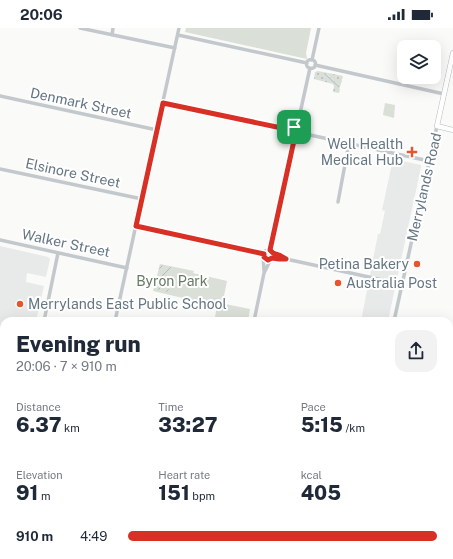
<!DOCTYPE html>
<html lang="en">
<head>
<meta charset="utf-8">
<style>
  body { margin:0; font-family:"Public Sans",sans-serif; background:#f2f2f3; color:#1f2937; height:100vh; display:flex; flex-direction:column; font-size:15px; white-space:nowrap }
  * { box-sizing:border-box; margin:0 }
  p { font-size:13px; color:#747a83 }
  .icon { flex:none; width:22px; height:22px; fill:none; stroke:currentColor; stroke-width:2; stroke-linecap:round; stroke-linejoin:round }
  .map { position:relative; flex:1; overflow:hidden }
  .sheet { position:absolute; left:0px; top:289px; width:453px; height:242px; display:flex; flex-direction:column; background:#fff; border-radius:12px 12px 0 0; box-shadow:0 4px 16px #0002 }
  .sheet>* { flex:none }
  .tools { position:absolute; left:397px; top:12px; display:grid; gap:8px }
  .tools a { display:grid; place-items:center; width:44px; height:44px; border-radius:8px; background:#fff; box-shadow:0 4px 16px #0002; font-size:20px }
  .pin { position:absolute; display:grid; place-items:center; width:34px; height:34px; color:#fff; margin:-17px; border-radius:8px; box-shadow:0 2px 6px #0006 }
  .round { display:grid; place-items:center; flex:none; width:42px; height:42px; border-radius:12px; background:#f2f2f3 }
  .headline { display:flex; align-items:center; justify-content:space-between; height:68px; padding:0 16px }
  h1 { font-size:22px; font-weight:800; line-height:30px }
  .figures { display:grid; grid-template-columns:repeat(3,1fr); gap:6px; height:68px; padding:4px 16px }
  .figures div { display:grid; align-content:center }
  .figures b { font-size:20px; font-weight:800 }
  .figures small { font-size:11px; font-weight:400 }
  .figures p { font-size:11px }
  ul { padding:0 16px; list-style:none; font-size:13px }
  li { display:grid; grid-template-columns:64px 48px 1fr; align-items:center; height:30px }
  li i { height:10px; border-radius:5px; background:#d93025 }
  .status { display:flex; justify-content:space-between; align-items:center; height:28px; padding:0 20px; background:#fff; direction:ltr }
  .status svg { height:11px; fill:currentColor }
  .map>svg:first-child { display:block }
  .built { fill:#e8e9e9 }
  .grass { fill:url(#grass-dots) }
  .park { fill:#dadfd7 }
  .garden { fill:url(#garden-furrows) }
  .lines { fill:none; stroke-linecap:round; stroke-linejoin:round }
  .stream { stroke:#bbc7cb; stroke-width:1.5 }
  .secondary-casing { stroke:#b3babf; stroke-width:5.5 }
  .minor { stroke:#c3c8cc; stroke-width:3.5 }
  .secondary { stroke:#fff; stroke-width:4.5 }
  .rail { stroke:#a2aab0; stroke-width:1.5; stroke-dasharray:6 3; stroke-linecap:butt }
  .route-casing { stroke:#fff; stroke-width:8 }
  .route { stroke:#d93025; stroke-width:5 }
  .poi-dot { fill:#e4572e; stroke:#fff; stroke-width:1.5 }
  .labels { text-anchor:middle; stroke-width:4; stroke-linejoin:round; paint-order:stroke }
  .street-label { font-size:14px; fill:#657683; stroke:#fff }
  .poi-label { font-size:14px; fill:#657683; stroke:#fff; text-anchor:end }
  .park-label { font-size:14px; fill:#687a64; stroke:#fff }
</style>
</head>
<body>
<div class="status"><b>20:06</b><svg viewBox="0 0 49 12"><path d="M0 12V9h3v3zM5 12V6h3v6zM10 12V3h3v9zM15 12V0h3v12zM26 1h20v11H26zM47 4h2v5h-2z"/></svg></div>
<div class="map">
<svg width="453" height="531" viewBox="0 0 453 531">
  <defs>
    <pattern id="grass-dots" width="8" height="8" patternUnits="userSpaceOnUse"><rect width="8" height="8" fill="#dadfd7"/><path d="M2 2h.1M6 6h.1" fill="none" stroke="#b4b9b4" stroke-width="1.8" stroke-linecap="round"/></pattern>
    <pattern id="garden-furrows" width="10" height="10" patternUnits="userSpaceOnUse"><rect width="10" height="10" fill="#dadfd7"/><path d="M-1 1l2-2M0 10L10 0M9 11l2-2" fill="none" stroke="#b4b9b4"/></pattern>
  </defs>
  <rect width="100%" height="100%" fill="#fafaf8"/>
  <path class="built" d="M393,131L421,137V139L388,293H361L378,206H380L385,183L382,182Z
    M0,218L48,229L50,231L46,249L27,245L26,254L44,258L36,293H4V308H0Z"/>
  <path class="grass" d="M318,43L343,48L340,59L326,45L325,47L340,61L339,65L333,64L334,58L333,56L314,51L315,44Z"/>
  <path class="park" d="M186,0H311L306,25L307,31L185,4Z
    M385,75L395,77L394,90L383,87Z
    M160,236L194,243L193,245L227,253L223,273L225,276L250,281L248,293H224V291L215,289L217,278L153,263Z"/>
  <path class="garden" d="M160,237L174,240L168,264L155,261Z"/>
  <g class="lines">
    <path class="stream" d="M325,46L339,59"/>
    <defs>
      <path id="secondary" d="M453,25L437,98L453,102
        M0,381L4,380
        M443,527L447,531
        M342,531L343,527"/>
    </defs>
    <use href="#secondary" class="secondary-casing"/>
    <path class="minor" d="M80,0L175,20
      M112,7L113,0
      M178,7L307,35
      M306.5 36a4.5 4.5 0 1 1 9 0a4.5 4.5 0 1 1-9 0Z
      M312,32L319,0
      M315,37L444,66
      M0,68L157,102
      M163,75L291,102
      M297,99L310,40
      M301,105L429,133
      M0,141L142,171
      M338,174L349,115
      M136,198L263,226
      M0,212L127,240
      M270,222L295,109
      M273,225L285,230
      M263,226L264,243
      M272,230L279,231H286L401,256
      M44,293L58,225
      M115,293L179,0
      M254,293L264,245L273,227L271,223C268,221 265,222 263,226
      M394,293L437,98
      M0,353L4,351
      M449,362L453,344
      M449,382L453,365
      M449,392L453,393
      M449,396L453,397
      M0,414H4
      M449,430L453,431
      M0,478L4,479
      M63,531L64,527
      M148,531L149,527
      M212,531L213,527
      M274,531L275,527
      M422,531L423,527"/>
    <use href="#secondary" class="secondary"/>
    <path class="rail" d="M0,364L4,363
      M449,513L453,517"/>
  </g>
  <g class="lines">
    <defs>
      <path id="route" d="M163,75L291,102L293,100L296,98L300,100C302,105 300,108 295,108L270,222L273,225L279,227L286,231H279L272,230L268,232L264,229V226L136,198Z"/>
    </defs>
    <use href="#route" class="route-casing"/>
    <use href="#route" class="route"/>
  </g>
  <g class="poi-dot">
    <path d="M410 118h4v4h4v4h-4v4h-4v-4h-4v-4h4z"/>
    <circle cx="417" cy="236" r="4"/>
    <circle cx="338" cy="255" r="4"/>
    <circle cx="20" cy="276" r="4"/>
  </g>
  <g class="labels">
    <g class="street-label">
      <text transform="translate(81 75) rotate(12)" y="5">Denmark Street</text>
      <text transform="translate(73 145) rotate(12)" y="5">Elsinore Street</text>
      <text transform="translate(424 159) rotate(-77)" y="5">Merrylands Road</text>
      <text transform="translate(66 215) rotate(12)" y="5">Walker Street</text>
    </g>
    <g class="poi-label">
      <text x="403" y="121">Well Health<tspan x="403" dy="16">Medical Hub</tspan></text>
      <text x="409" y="241">Petina Bakery</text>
      <text x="346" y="260" text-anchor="start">Australia Post</text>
      <text x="28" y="281" text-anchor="start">Merrylands East Public School</text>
    </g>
    <g class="park-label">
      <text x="172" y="258">Byron Park</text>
    </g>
  </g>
</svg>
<div class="tools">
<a><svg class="icon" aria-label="layers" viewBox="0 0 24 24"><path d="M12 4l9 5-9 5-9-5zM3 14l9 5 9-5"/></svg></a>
</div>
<div class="pin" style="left:294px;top:99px;background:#1e9e55"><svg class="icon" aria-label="arrive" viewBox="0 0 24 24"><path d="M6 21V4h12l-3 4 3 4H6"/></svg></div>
<section class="sheet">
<div class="headline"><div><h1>Evening run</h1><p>20:06 · 7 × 910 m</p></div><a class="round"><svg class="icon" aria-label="share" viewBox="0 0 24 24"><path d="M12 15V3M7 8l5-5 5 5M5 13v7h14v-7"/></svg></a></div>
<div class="figures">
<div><p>Distance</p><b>6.37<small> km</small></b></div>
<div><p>Time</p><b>33:27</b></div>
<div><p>Pace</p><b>5:15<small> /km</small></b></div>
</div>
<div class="figures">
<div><p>Elevation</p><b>91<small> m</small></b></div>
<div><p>Heart rate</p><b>151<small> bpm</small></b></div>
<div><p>kcal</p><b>405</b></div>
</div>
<ul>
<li><b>910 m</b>4:49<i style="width:100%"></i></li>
</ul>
</section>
</div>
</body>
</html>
